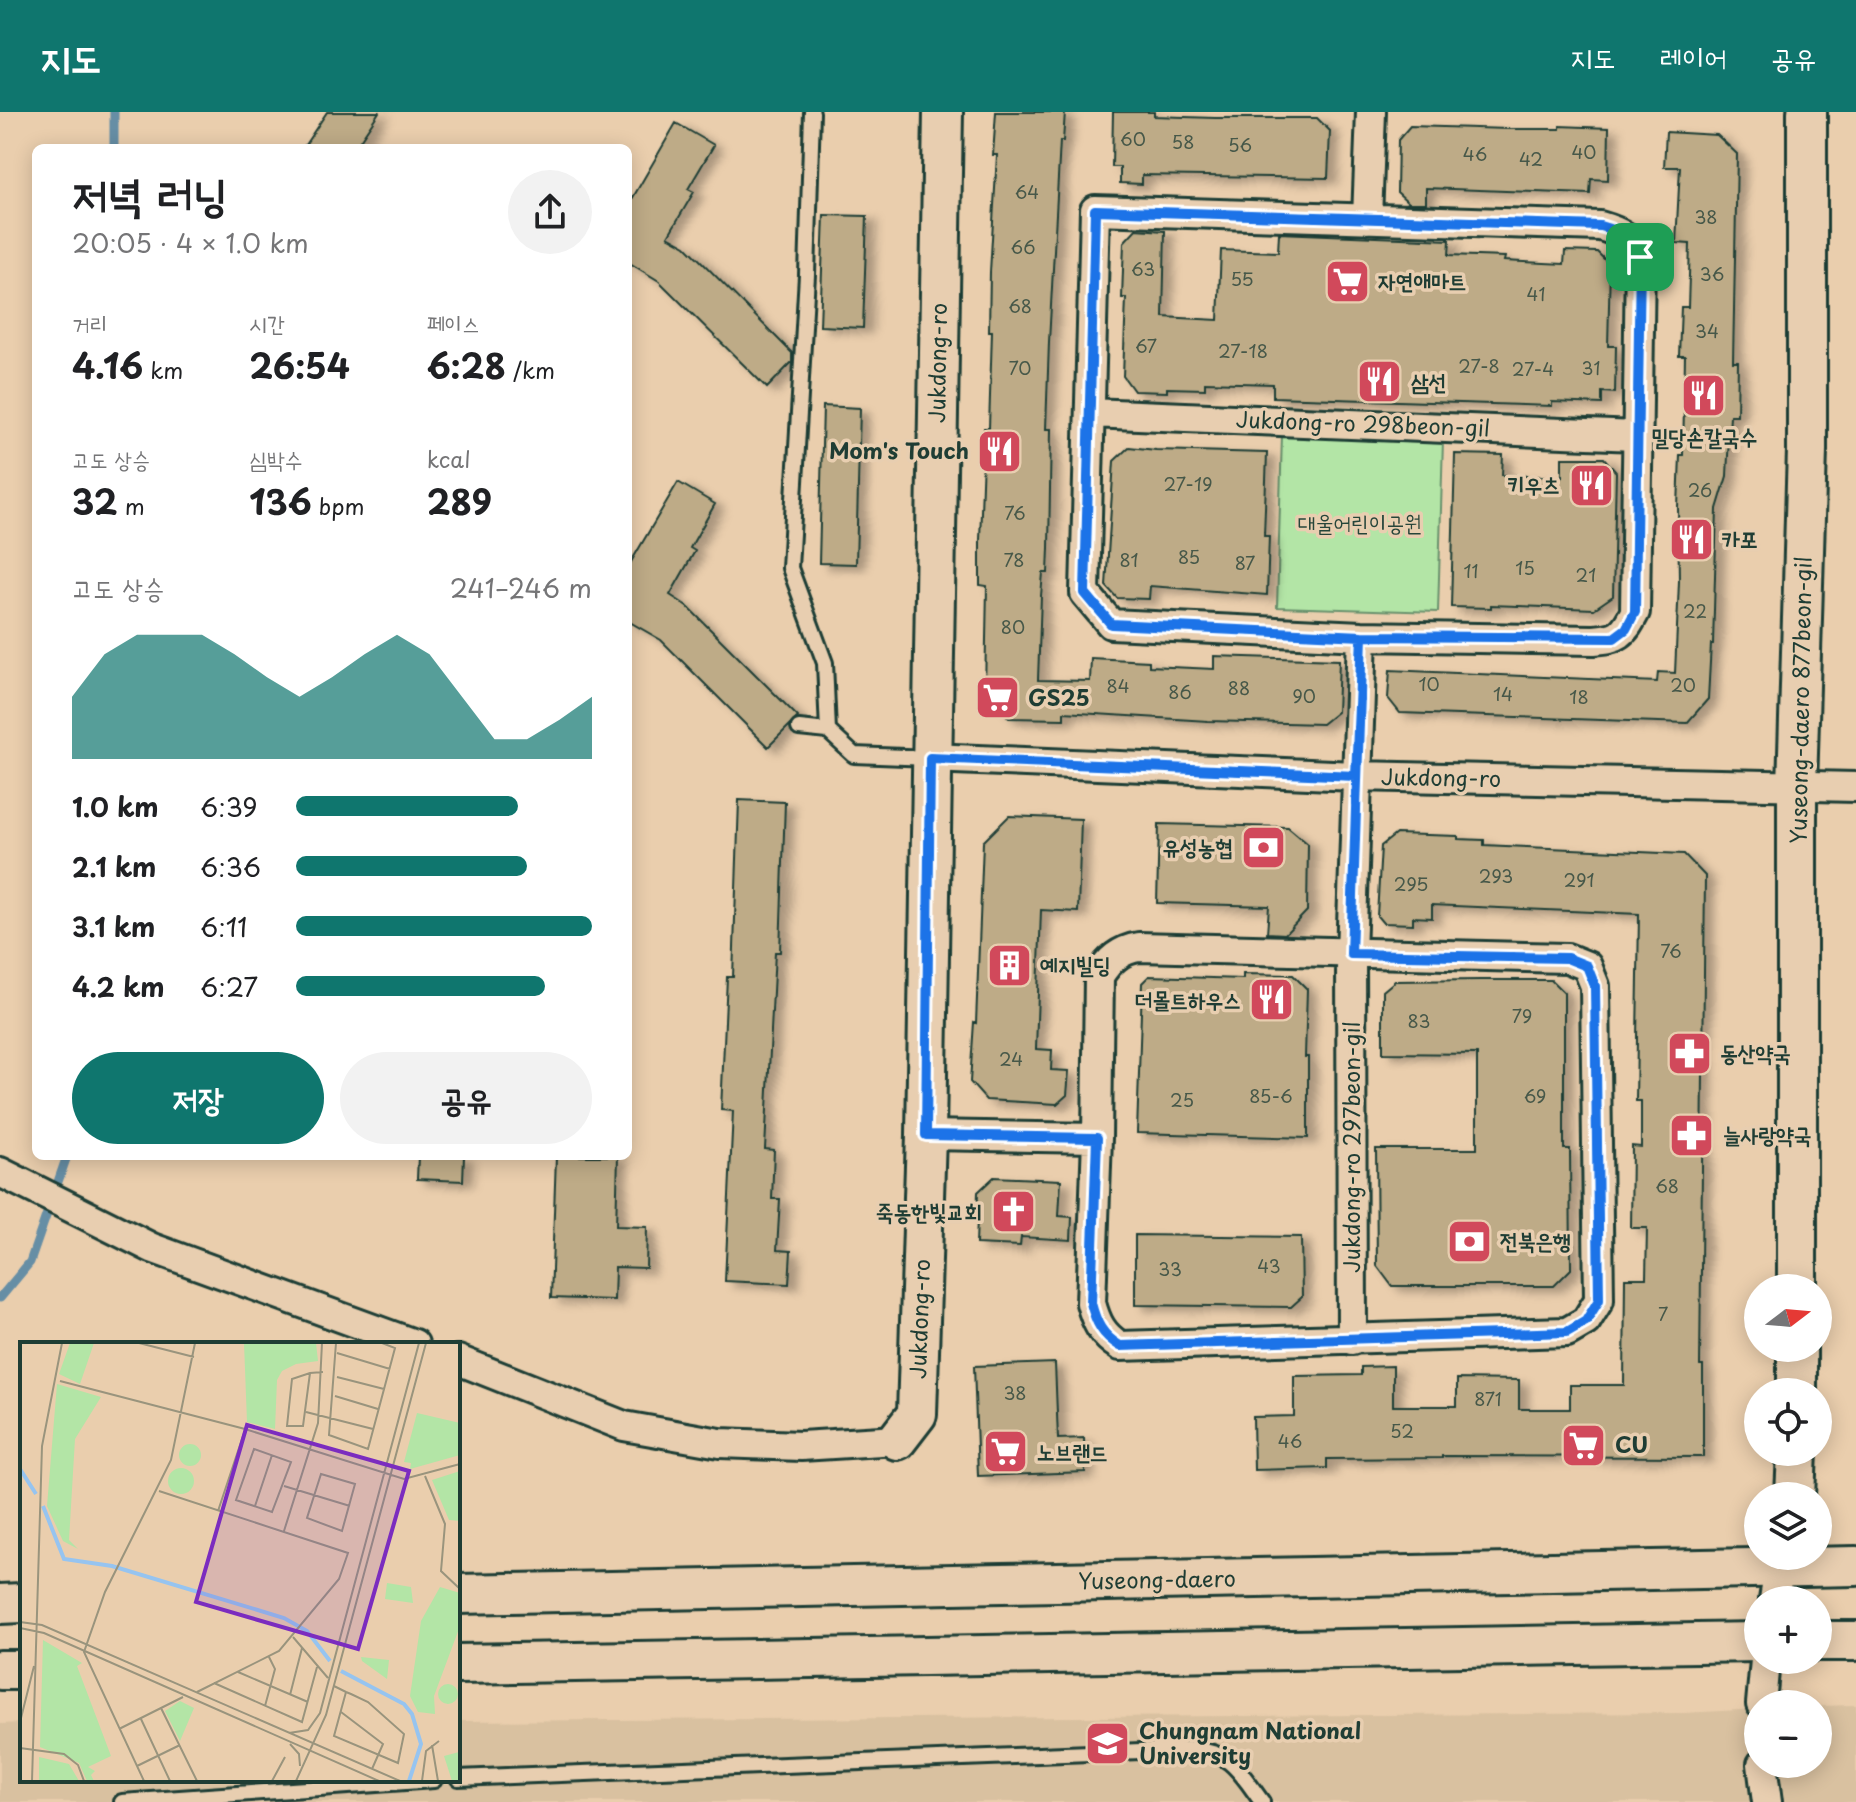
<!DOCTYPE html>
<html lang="ko">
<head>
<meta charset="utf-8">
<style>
  body { margin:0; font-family:"Playpen Sans","Poor Story",sans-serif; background:#f2f2f2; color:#202124; height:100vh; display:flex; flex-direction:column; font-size:30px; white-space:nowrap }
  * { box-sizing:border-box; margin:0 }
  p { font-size:26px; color:#757577 }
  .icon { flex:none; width:44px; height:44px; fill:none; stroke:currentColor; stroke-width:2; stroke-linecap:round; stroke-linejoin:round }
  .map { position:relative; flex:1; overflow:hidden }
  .details { position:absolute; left:32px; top:32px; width:600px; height:1016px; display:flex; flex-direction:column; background:#fff; border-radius:12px; box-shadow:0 4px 20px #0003 }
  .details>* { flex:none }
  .needle { width:52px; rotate:74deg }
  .tools { position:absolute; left:1744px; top:1162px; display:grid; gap:16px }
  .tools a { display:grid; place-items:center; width:88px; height:88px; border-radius:50%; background:#fff; box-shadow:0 4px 20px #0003; font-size:40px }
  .pin { position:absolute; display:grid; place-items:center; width:68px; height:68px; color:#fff; margin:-34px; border-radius:16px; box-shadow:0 4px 12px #0006 }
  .round { display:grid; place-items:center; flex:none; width:84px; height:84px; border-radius:42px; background:#f2f2f2 }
  .overview { display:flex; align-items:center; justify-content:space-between; height:136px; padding:0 40px }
  h1 { font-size:44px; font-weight:700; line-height:60px }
  .metrics { display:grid; grid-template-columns:repeat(3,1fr); gap:12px; height:136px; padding:8px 40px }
  .metrics div { display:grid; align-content:center }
  .metrics b { font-size:34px; font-weight:700 }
  .metrics small { font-size:22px; font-weight:400 }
  .metrics p { font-size:22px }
  .chart { height:224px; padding:16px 40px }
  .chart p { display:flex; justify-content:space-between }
  .chart svg { width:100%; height:144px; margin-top:8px; fill:#0f766e; opacity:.7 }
  .button { display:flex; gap:16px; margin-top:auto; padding:16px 40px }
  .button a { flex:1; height:92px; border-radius:48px; background:#0f766e; color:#fff; font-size:32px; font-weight:700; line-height:92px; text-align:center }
  .button a+a { background:#f2f2f2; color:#202124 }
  ul { padding:0 40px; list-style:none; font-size:26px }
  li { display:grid; grid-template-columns:128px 96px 1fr; align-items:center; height:60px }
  li i { height:20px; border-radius:10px; background:#0f766e }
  header { display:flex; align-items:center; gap:48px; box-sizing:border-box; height:112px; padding:0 40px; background:#0f766e; color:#fff }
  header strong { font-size:38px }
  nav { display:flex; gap:44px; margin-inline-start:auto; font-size:28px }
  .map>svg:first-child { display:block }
  .built { fill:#d9c1a0 }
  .green { fill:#b3e5a6; stroke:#69916d; stroke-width:2 }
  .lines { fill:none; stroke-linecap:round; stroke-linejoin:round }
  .stream { stroke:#668ea5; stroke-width:9 }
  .building { fill:#beab87; stroke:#1f3d34; stroke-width:2; filter:url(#shadow) }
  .lane-casing { stroke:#1f3d34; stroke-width:20 }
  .street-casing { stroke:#1f3d34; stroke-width:34 }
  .secondary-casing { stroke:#1f3d34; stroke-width:44 }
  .lane { stroke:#e8ceb0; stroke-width:14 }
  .street { stroke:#e8ceb0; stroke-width:28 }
  .secondary { stroke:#e8ceb0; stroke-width:38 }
  .route-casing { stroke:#fff; stroke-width:16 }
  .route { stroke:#1a73e8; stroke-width:10 }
  .labels { text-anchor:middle; stroke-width:7; stroke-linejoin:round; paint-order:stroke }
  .number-label { font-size:18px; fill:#475849 }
  .poi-label { font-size:22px; font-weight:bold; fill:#1f3d34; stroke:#e8ceb0; text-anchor:start }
  .street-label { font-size:22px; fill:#1f3d34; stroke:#e8ceb0 }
  .park-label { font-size:22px; fill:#26453a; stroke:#e8ceb0 }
  .inset-river { fill:none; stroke:#96c4f0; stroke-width:4 }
  .inset-road { fill:none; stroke:#99947d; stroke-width:2 }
  .view { fill:#7b2cbf; fill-opacity:0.15; stroke:#7b2cbf; stroke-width:4 }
  .inset-edge { fill:none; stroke:#1f3d34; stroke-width:4 }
</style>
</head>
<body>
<header>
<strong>지도</strong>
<nav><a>지도</a><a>레이어</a><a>공유</a></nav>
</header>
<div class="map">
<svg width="1856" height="1690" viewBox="0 0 1856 1690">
  <defs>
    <filter id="shadow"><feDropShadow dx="9" dy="5" stdDeviation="4" flood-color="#0004"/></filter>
  </defs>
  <rect width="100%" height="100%" fill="#eacead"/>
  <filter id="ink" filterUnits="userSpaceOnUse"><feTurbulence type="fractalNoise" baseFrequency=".0125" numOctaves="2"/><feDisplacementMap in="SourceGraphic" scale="16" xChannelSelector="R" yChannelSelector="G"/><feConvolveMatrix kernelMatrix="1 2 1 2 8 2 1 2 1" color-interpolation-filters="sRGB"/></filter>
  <g filter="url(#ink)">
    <path class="built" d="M1856,1593V1690H0V1612L22,1611V1668H458V1609L1684,1601L1758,1597V1652H1818V1594Z"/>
    <path class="green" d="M1282,323L1443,328L1438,500L1277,495Z"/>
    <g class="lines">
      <path class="stream" d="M114,0V36
        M0,1186L30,1150L67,1044"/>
    </g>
    <path class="building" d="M327,0H379L355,36H303Z
      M996,0H1065L1063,29H1060L1049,230L1046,317H1051L1049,436L1048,461H1043L1041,484L1038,568L1090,569L1091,546L1149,549V554L1214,557V544L1339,548L1337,600L1322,612L1208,609L1064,600V607L1009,606L985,580L987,474L980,473V428L984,316H989L992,219H989L990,160L997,43H993Z
      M1113,0H1154V4L1215,6H1317L1330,19L1328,66L1142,63V72L1120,71V55H1112Z
      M676,11L714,33L688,77L694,80L668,124L686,134L792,241V250L767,276L659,169L628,150V94Z
      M1410,14L1509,17H1560V14L1609,16L1608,68L1591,67L1590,82L1426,76V91H1409L1397,80L1398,28Z
      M1666,20L1717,23L1737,42L1733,250H1738L1737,303H1730L1727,364L1717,397L1713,532H1711L1708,587L1687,611L1400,601L1388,586L1390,558L1657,570L1658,560L1675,561L1679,469L1678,395L1680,343H1683L1685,244H1679L1681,195H1688L1690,132L1676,131L1680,55H1664Z
      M824,103L867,104L863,216L820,214Z
      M1136,117L1165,119L1163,205L1218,208L1221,138L1278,140L1279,121L1450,128L1449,143L1505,145L1504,149L1564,152L1565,139L1597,140L1610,153L1608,234H1616L1615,281L1602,280V292L1552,290V294L1273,285V272L1205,270V277L1167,276V280L1134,279L1123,264L1126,186H1122L1124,130Z
      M823,294L860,296L856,452L819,451Z
      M1129,335L1156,338L1267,341L1264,424H1269L1267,483L1150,474L1149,487L1117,486L1106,474L1114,349Z
      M1455,342L1503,343L1502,363L1562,365V346H1604L1616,360L1613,484L1594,497L1491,493V496L1451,495Z
      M678,370L715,392L690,436L695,439L670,483L687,494L798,605L768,635L661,528L628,509V455Z
      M739,688L785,690L780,840H775L765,1037L774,1038L772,1087H780L777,1138L791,1139L789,1172L725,1169L733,999L721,998L727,865H733Z
      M1009,704L1081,707L1078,800L1041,798L1036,937L1052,938L1051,958L1069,959L1067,983L1057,992L986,988L970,970L974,910L976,911L983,730Z
      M1159,712L1288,715L1308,732L1307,799L1285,822L1267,821L1269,794L1157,791Z
      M1396,722L1458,724V727L1484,728V733L1684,742L1705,764L1700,1254H1703V1345L1442,1344V1346L1327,1347V1356L1254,1358L1253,1305L1294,1304V1264L1361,1263V1255L1393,1254V1294H1457V1267L1519,1268V1297H1570V1273H1624L1625,1166H1646L1647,1116H1631L1632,1034L1641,1035V989H1636L1639,802L1432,793V806L1413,805V812L1383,811L1377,804L1381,734Z
      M1243,862L1293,863L1307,877L1305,945H1308V1026L1137,1021L1142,871L1149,864L1243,867Z
      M1481,868H1551L1564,881V1037H1570L1571,1157L1554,1174H1392L1377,1154L1376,1037H1477V942L1383,941V879L1395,869Z
      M418,1044H464L463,1069L417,1067Z
      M556,1044H618L616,1114L647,1115L646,1156L615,1155L614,1188L551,1186Z
      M994,1065L1061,1068L1059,1104L1072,1105L1071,1128L1021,1125L1020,1134L976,1132L978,1080Z
      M1135,1123L1301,1125L1302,1185L1291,1195L1135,1193Z
      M1055,1251L1058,1327L1084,1326L1085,1360L978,1364L974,1254Z"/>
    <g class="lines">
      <defs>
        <path id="lane" d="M812,0L807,163L790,456L825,551L828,619L854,643L930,646
          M799,616L828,619
          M458,1666L1192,1637C1231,1640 1240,1660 1262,1690
          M122,1690L434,1668"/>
        <path id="street" d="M1095,98L1600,114C1621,120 1631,125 1640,145L1635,500C1623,523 1619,526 1594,528L1362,524L1111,512L1085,481Z
          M1367,107L1371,0
          M1090,301L1636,324
          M930,646L1356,664L1856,675
          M1139,835L1567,846L1587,854L1595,874L1599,1188L1586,1209L1567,1220L1120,1234C1102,1223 1096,1210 1091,1191L1097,1026L1099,864C1109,848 1120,838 1139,835Z
          M926,1023L1097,1026
          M0,1060L152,1136L414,1232
          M1352,1228L1351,842L1362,524
          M458,1248L624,1314L720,1331L801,1334L897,1328
          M1774,1488L1779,1456
          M1761,1592L1765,1548
          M1762,1652L1767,1690"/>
        <path id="secondary" d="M1797,1176V675L1807,338V0
          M1797,1280V1236
          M897,1328L917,1302L926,1023L943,0
          M1795,1384L1797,1340
          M458,1482L1856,1454
          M0,1492L22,1491
          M1818,1529H1856
          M458,1552L1758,1530
          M0,1558H22"/>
      </defs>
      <use href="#lane" class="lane-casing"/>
      <use href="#street" class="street-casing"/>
      <use href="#secondary" class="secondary-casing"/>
      <use href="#lane" class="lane"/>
      <use href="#street" class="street"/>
      <use href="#secondary" class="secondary"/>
    </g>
  </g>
  <g class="lines" filter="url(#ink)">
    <defs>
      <path id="route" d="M1640,145L1635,500L1626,517L1614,526L1362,524L1356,664L930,646L926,1023L1097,1026L1091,1191C1096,1211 1102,1223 1120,1234L1567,1220L1586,1209L1599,1188L1595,874L1587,854L1567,846L1351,842L1362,524L1111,512L1085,481L1095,98L1600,114C1621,120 1631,125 1640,145"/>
    </defs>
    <use href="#route" class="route-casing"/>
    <use href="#route" class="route"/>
  </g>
  <defs>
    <symbol id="supermarket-square" viewBox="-11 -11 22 22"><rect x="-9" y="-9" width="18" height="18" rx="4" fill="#d1495b" stroke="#e8ceb0"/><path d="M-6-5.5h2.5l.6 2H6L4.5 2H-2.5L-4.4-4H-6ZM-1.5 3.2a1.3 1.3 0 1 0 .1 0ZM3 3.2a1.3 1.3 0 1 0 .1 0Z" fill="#fff"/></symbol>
    <symbol id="restaurant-square" viewBox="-11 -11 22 22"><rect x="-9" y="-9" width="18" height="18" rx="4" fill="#d1495b" stroke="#e8ceb0"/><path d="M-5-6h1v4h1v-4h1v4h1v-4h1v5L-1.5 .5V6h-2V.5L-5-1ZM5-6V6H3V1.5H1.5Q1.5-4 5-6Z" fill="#fff"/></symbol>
    <symbol id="bank-square" viewBox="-11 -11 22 22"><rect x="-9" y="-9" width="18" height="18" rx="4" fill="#d1495b" stroke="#e8ceb0"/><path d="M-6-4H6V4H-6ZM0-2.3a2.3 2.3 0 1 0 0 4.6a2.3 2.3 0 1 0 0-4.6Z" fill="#fff"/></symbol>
    <symbol id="building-square" viewBox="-11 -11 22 22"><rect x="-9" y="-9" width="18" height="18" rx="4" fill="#d1495b" stroke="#e8ceb0"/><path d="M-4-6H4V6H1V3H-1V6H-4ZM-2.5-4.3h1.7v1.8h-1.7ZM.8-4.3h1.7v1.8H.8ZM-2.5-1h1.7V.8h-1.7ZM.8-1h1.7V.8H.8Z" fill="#fff"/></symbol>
    <symbol id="pharmacy-square" viewBox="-11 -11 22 22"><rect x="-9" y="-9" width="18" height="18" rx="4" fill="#d1495b" stroke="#e8ceb0"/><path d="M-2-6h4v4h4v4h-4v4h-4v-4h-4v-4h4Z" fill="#fff"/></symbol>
    <symbol id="church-square" viewBox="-11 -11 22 22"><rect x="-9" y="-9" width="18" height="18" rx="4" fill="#d1495b" stroke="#e8ceb0"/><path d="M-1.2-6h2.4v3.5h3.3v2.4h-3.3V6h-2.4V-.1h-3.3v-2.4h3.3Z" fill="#fff"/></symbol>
    <symbol id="university-square" viewBox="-11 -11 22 22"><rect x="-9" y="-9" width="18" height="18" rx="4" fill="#d1495b" stroke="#e8ceb0"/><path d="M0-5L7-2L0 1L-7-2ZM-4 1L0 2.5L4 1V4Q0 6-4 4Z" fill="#fff"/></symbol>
  </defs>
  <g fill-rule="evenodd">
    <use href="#supermarket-square" x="1322" y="144" width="51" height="51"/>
    <use href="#restaurant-square" x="1354" y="244" width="51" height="51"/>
    <use href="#restaurant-square" x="1678" y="258" width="51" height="51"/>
    <use href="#restaurant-square" x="974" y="314" width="51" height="51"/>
    <use href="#restaurant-square" x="1566" y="348" width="51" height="51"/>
    <use href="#restaurant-square" x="1666" y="402" width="51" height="51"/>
    <use href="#supermarket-square" x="972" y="560" width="51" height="51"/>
    <use href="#bank-square" x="1238" y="710" width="51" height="51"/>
    <use href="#building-square" x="984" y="828" width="51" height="51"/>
    <use href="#restaurant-square" x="1246" y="862" width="51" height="51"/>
    <use href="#pharmacy-square" x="1664" y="916" width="51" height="51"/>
    <use href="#pharmacy-square" x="1666" y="998" width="51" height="51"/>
    <use href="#church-square" x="988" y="1074" width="51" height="51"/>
    <use href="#bank-square" x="1444" y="1104" width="51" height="51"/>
    <use href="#supermarket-square" x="1558" y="1308" width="51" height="51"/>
    <use href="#supermarket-square" x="980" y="1314" width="51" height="51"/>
    <use href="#university-square" x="1082" y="1606" width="51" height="51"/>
  </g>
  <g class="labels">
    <g class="number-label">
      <text x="1133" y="34">60</text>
      <text x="1183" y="37">58</text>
      <text x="1240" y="40">56</text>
      <text x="1584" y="47">40</text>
      <text x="1475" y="49">46</text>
      <text x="1531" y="54">42</text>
      <text x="1027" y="87">64</text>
      <text x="1706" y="112">38</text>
      <text x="1023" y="142">66</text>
      <text x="1143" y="164">63</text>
      <text x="1712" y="169">36</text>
      <text x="1242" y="174">55</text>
      <text x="1536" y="189">41</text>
      <text x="1020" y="201">68</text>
      <text x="1707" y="226">34</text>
      <text x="1146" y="241">67</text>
      <text x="1243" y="246">27-18</text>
      <text x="1479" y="261">27-8</text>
      <text x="1020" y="263">70</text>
      <text x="1591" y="263">31</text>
      <text x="1533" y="264">27-4</text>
      <text x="1188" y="379">27-19</text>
      <text x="1700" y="385">26</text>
      <text x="1015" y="408">76</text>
      <text x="1189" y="452">85</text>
      <text x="1014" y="455">78</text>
      <text x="1129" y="455">81</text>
      <text x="1245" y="458">87</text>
      <text x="1525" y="463">15</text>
      <text x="1471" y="466">11</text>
      <text x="1586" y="470">21</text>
      <text x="1695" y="506">22</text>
      <text x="1013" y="522">80</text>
      <text x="1429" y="579">10</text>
      <text x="1683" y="580">20</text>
      <text x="1118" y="581">84</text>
      <text x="1239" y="583">88</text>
      <text x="1180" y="587">86</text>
      <text x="1503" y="589">14</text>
      <text x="1304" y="591">90</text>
      <text x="1579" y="592">18</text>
      <text x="1496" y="771">293</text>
      <text x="1579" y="775">291</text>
      <text x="1411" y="779">295</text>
      <text x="1671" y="846">76</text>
      <text x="1522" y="911">79</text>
      <text x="1419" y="916">83</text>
      <text x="1011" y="954">24</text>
      <text x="1271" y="991">85-6</text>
      <text x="1535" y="991">69</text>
      <text x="1182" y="995">25</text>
      <text x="1667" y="1081">68</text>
      <text x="1269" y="1161">43</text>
      <text x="1170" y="1164">33</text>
      <text x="1663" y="1209">7</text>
      <text x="1015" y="1288">38</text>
      <text x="1488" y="1294">871</text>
      <text x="1402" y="1326">52</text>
      <text x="1290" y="1336">46</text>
    </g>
    <g class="poi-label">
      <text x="1378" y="177">자연애마트</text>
      <text x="1411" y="278">삼선</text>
      <text x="1704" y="333" text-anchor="middle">밀당손칼국수</text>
      <text x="969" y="347" text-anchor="end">Mom's Touch</text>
      <text x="1560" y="381" text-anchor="end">키우츠</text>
      <text x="1722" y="435">카포</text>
      <text x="1028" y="594">GS25</text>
      <text x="1233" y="743" text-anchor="end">유성농협</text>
      <text x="1040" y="861">예지빌딩</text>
      <text x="1241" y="896" text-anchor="end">더몰트하우스</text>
      <text x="1720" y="949">동산약국</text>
      <text x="1723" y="1031">늘사랑약국</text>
      <text x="982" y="1108" text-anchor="end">죽동한빛교회</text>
      <text x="1500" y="1137">전북은행</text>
      <text x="1615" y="1341">CU</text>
      <text x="1037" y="1348">노브랜드</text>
      <text x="1139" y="1627">Chungnam National<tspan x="1139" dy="25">University</tspan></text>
    </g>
    <g class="street-label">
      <text transform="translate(938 251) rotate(-89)" y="8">Jukdong-ro</text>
      <text transform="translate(1363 312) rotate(2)" y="8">Jukdong-ro 298beon-gil</text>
      <text transform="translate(1801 588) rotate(-89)" y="8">Yuseong-daero 877beon-gil</text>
      <text transform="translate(1441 666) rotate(1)" y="8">Jukdong-ro</text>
      <text transform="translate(1352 1035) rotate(-90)" y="8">Jukdong-ro 297beon-gil</text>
      <text transform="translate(920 1207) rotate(-88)" y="8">Jukdong-ro</text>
      <text transform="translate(1157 1468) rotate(-1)" y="8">Yuseong-daero</text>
    </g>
    <g class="park-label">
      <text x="1360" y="419">대울어린이공원</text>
    </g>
  </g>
  <g transform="translate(20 1230)">
    <rect width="440" height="440" fill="#eacead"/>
    <path d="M50,1H74L60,42L39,32ZM224,1H296L298,19L276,22L262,29L257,38L255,87L227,80ZM37,42L81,55L55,97L49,198L58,207L43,199L27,164ZM397,71L440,81V113L390,127L391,121L384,120ZM159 113a11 11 0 1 1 22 0a11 11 0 1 1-22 0ZM148 139a13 13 0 1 1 26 0a13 13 0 1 1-26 0ZM440,129V179L429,178L412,138ZM367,241L391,245L393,261L365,257ZM420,245L440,251V284L414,354L415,372L398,370L390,354L401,279ZM23,298L62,321L57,324L91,414L68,425L75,429L71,433L74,439H67L59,421L20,405ZM341,315L369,318L367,337L342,319ZM418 352a10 10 0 1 1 20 0a10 10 0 1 1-20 0ZM160,359L174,366L160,399L145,369ZM439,410L440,439H432L424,414ZM19,415L49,422L59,439H19Z" fill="#b3e5a6"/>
    <path class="inset-river" d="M0,127L16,152M23,164L44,217L92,224L264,276L287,289L310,319M321,329L384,362L392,372L401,402L389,439"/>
    <path class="inset-road" d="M119,1L174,15M316,1L309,93L348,107L375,6L362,1M317,11L370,27M290,31L283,84H267L272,37L290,31L303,30M317,35L364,47M40,39L225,87L384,137L440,122M315,54L358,67M286,70L353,87M234,107L271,120L252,170L216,158ZM301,132L335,142L322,189L287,176ZM405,134L425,182L421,229L440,247M264,144L330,164M139,149L328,211L319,237L259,309L177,350M235,164L252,113M198,169L225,88M264,189L298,81L302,1M0,280L22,283L380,439M0,286L24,291L359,439M273,295L308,336M218,330L288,360M194,341L282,380L297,325M314,344L326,350L331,352L348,360L384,392L378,421L314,394L326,350M270,353L282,306M245,364L255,327L249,315M141,366L177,439M321,370L363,402L352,427M121,377L150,439M0,380L14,324M99,387L163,355M269,391L288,388L300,371L399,1M270,402L279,412L280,424M412,403L418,439M0,406L44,412L58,423L64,439M117,424L160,403M12,439L22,104L42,1M124,439L64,310L85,250L151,118L175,1M252,439L265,415M276,439L306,373L406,1M402,439L406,409L419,399"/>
    <path class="view" d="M227,83L389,129L338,307L176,260Z"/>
    <rect width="440" height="440" class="inset-edge"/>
  </g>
</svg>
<div class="tools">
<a><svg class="needle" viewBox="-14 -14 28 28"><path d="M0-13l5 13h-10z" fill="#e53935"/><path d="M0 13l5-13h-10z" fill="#757577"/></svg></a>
<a><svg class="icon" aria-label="locate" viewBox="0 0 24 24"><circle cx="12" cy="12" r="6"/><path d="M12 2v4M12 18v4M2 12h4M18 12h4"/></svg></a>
<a><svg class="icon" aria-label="layers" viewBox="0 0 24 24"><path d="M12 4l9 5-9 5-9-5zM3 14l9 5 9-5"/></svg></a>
<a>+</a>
<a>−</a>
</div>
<div class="pin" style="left:1640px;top:145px;background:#1e9e55"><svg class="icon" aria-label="arrive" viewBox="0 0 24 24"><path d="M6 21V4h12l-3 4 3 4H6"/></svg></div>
<section class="details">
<div class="overview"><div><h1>저녁 러닝</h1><p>20:05 · 4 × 1.0 km</p></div><a class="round"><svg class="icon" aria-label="share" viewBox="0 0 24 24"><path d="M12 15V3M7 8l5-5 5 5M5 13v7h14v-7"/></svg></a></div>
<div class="metrics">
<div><p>거리</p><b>4.16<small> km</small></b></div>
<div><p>시간</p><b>26:54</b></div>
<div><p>페이스</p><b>6:28<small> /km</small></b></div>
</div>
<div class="metrics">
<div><p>고도 상승</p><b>32<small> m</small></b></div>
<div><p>심박수</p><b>136<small> bpm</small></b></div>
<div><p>kcal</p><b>289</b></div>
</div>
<div class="chart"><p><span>고도 상승</span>241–246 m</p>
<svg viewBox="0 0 160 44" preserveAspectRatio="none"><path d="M0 44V25L10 12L20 6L30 6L40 6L50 12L60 19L70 25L80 19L90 12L100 6L110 12L120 25L130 38L140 38L150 32L160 25V44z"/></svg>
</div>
<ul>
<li><b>1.0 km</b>6:39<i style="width:75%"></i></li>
<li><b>2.1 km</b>6:36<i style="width:78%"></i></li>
<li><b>3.1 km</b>6:11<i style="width:100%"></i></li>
<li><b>4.2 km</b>6:27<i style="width:84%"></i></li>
</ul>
<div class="button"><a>저장</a><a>공유</a></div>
</section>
</div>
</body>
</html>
